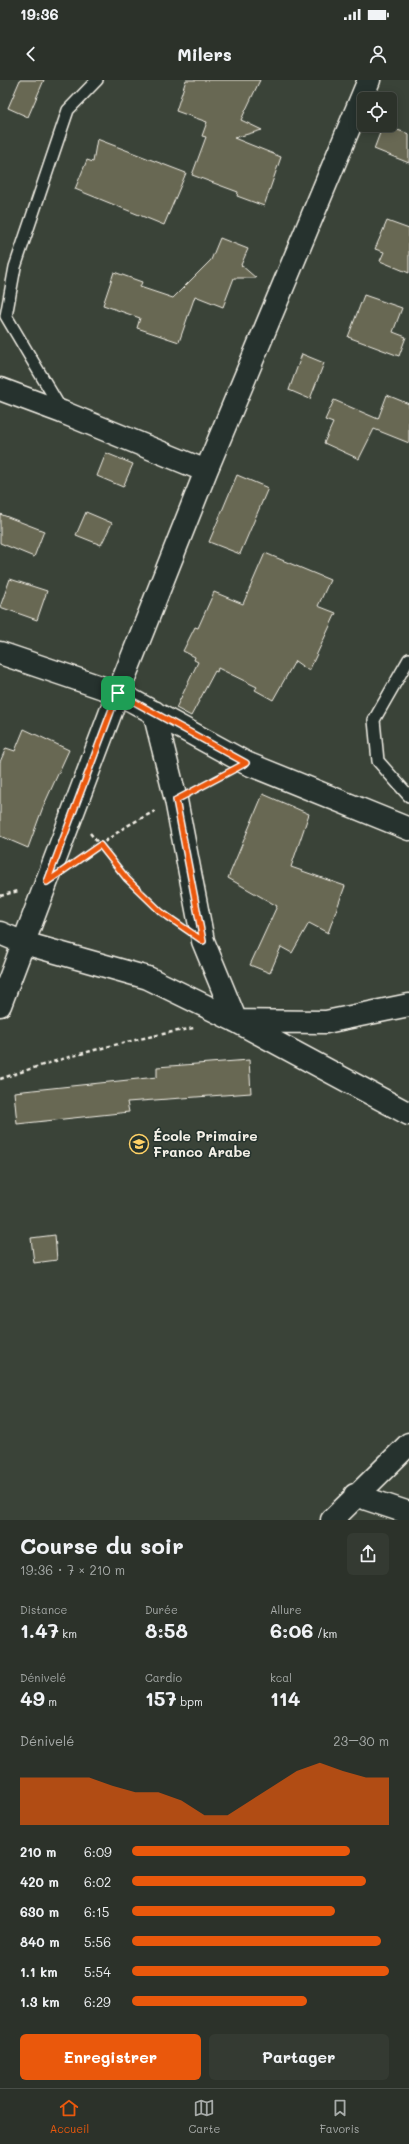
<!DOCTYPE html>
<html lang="fr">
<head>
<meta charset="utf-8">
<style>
  body { margin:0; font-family:Mali,sans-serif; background:#343a32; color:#f1f3f6; height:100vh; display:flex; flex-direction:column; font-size:15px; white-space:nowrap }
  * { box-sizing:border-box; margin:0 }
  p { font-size:13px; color:#a6aaa8 }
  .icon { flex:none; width:22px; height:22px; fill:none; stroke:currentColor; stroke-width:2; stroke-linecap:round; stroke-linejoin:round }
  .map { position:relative; height:1440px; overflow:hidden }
  .drawer { display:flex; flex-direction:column; background:#2c322a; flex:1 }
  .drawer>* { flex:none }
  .controls { position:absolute; left:357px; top:12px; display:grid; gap:8px }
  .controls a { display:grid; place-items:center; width:40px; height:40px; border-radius:6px; background:#2c322a; box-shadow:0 2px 10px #0003,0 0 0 1px #484d47; font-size:20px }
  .pin { position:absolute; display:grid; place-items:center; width:34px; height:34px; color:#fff; margin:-17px; border-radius:8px; box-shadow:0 2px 6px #0006 }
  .round { display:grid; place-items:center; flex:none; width:42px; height:42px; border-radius:6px; background:#343a32 }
  .headline { display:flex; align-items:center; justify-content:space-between; height:68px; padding:0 20px }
  h1 { font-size:22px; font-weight:700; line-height:30px }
  .figures { display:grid; grid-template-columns:repeat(3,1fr); gap:6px; height:68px; padding:4px 20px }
  .figures div { display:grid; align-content:center }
  .figures b { font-size:20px; font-weight:700 }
  .figures small { font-size:11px; font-weight:400 }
  .figures p { font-size:11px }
  .chart { height:112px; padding:8px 20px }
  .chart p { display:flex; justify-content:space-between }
  .chart svg { width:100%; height:72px; margin-top:4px; fill:#ea580c; opacity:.7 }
  .cta { display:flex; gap:8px; margin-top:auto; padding:8px 20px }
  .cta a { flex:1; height:46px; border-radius:6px; background:#ea580c; color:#fff; font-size:16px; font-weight:700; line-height:46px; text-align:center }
  .cta a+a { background:#343a32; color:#f1f3f6 }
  ul { padding:0 20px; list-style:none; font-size:13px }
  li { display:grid; grid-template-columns:64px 48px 1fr; align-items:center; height:30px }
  li i { height:10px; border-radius:5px; background:#ea580c }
  .status { display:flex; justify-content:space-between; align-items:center; height:28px; padding:0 20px; background:#2c322a; direction:ltr }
  .status svg { height:11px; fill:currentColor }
  header { display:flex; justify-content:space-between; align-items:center; height:52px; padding:0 20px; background:#2c322a; font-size:18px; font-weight:700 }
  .tabs { display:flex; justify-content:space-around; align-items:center; height:56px; border-top:1px solid #484d47; background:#2c322a; font-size:11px; color:#a6aaa8 }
  .tabs a { display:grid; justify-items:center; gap:2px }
  .tabs .on { color:#ea580c }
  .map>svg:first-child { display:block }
  .building { fill:#686752; stroke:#f4f1e8 }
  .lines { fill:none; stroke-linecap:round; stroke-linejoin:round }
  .service-casing { stroke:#f4f1e8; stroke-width:14 }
  .minor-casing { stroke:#f4f1e8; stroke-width:25 }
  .path { stroke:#f4f1e8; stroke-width:2.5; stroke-dasharray:4 3; stroke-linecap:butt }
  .service { stroke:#26332d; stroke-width:11 }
  .minor { stroke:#26332d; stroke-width:22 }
  .route-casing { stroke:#fff; stroke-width:8 }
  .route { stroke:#ea580c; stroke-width:5 }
  .labels { text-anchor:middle; stroke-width:3; stroke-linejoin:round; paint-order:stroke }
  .poi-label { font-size:14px; font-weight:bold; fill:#f4f1e8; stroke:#26332d; text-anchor:start }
</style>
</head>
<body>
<div class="status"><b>19:36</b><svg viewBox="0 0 49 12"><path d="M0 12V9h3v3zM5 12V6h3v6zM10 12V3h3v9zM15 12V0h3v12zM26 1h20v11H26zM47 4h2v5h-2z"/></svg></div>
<header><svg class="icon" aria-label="back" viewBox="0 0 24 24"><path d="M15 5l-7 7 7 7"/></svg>Milers<svg class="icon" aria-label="person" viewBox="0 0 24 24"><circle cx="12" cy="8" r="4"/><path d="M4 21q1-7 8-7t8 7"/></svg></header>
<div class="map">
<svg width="409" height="1440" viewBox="0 0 409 1440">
  <rect width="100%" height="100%" fill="#3a4338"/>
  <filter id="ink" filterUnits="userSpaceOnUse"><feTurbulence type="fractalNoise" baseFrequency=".025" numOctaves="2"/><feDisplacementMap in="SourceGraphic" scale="8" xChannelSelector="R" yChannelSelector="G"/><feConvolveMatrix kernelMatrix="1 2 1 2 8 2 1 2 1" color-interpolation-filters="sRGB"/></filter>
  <g filter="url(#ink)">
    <path class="building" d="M20,0H44L28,37L8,28Z
      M186,0H260L241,40L262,50L234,58L281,77L264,126L237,116L238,112L192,95L206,57L202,56L207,42L176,31Z
      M383,45L409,54V83L374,69Z
      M97,59L186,93L164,145L75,109L87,80L93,82Z
      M387,141L409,149V193L380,181L384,172L375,169Z
      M220,158L248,169L241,185L256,198H234L223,227L195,216L179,262L137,248L140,238L103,225L114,192L142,202L140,207L173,218L211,180Z
      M364,215L402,228L393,252L406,257L399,276L348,257Z
      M302,274L324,283L310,319L289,310Z
      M387,315L409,324V363L374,349L359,379L324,363L333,343L325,340L334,320L378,339Z
      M106,373L133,384L123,407L97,396Z
      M237,395L268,408L240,474L209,462Z
      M86,432L112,443L101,465L76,455Z
      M0,434L44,451L34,477L0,463Z
      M265,473L330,500L318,526L336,533L309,591L295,581L273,620L255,610L257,607L218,588L217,592L215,591L191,636L176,628L198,582L194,580L195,577L183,571L195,547L198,548L214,512L243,524Z
      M10,499L47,511L37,540L0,527Z
      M24,649L69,670L43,727L28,768L0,756V682L6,668L15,671Z
      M263,714L309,734L291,787L345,806L328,853L309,843L292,873L281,867L270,893L250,885L277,826L228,798Z
      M249,980L251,1013L127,1022L129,1032L17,1044L14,1012L157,997V987Z
      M55,1155L57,1180L34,1183L31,1158Z"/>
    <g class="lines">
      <defs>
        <path id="service" d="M61,329L6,236L15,187L68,30L97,0
          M409,579L374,640L378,681L409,716"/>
        <path id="minor" d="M0,309L62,332L206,391
          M0,573L118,613L246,683L409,749
          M154,632L176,720L203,861L236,941L326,942L409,925
          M0,853L24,863L148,898L236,941L409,1034
          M0,925L118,613L206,391L369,0
          M355,1415L409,1433
          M332,1440L409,1364"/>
      </defs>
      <use href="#service" class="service-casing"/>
      <use href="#minor" class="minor-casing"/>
      <path class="path" d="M198,707L220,696
        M90,753C116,785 141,817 175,841
        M82,778L125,747L155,731
        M0,816L18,811
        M0,999C64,977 127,960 194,948"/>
      <use href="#service" class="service"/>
      <use href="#minor" class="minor"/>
    </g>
  </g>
  <g class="lines" filter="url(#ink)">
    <defs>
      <path id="route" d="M118,613L246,683L176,720L203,861L161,832L127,799L100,765L47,802Z"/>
    </defs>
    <use href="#route" class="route-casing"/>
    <use href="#route" class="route"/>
  </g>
  <defs>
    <symbol id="school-ring" viewBox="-11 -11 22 22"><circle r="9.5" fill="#26332d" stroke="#ffd166" stroke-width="1.5"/><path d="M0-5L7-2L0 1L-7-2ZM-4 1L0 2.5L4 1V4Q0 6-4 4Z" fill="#ffd166"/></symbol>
  </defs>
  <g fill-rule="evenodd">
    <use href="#school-ring" x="128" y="1053" width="22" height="22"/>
  </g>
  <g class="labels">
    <g class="poi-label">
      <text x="153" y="1061">École Primaire<tspan x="153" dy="16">Franco Arabe</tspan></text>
    </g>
  </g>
</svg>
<div class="controls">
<a><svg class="icon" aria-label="locate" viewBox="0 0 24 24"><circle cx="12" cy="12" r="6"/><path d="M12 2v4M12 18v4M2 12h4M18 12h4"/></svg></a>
</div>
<div class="pin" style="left:118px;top:613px;background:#1e9e55"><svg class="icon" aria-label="arrive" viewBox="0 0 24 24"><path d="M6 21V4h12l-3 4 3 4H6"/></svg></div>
</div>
<section class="drawer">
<div class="headline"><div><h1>Course du soir</h1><p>19:36 · 7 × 210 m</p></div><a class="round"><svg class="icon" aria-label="share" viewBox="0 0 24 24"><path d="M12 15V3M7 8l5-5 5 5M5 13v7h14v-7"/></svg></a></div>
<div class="figures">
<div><p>Distance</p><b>1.47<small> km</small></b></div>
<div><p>Durée</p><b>8:58</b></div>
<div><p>Allure</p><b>6:06<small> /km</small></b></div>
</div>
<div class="figures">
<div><p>Dénivelé</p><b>49<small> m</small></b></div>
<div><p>Cardio</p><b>157<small> bpm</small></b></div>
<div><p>kcal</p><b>114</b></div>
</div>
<div class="chart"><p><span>Dénivelé</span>23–30 m</p>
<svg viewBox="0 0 160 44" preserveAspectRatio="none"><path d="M0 44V15L10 15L20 15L30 15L40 20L50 24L60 24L70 29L80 38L90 38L100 29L110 20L120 11L130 6L140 11L150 15L160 15V44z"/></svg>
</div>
<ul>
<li><b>210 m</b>6:09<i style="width:85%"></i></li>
<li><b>420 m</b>6:02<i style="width:91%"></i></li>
<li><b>630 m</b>6:15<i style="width:79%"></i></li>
<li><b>840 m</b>5:56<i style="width:97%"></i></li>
<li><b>1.1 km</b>5:54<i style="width:100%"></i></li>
<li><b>1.3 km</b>6:29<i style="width:68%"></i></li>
</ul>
<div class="cta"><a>Enregistrer</a><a>Partager</a></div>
</section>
<nav class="tabs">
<a class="on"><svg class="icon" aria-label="home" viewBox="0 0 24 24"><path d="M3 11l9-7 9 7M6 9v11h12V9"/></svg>Accueil</a>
<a><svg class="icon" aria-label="map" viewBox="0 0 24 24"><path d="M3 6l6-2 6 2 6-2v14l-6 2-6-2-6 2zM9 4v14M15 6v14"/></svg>Carte</a>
<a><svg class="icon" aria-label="saved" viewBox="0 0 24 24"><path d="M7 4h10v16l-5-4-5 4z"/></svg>Favoris</a>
</nav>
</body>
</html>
